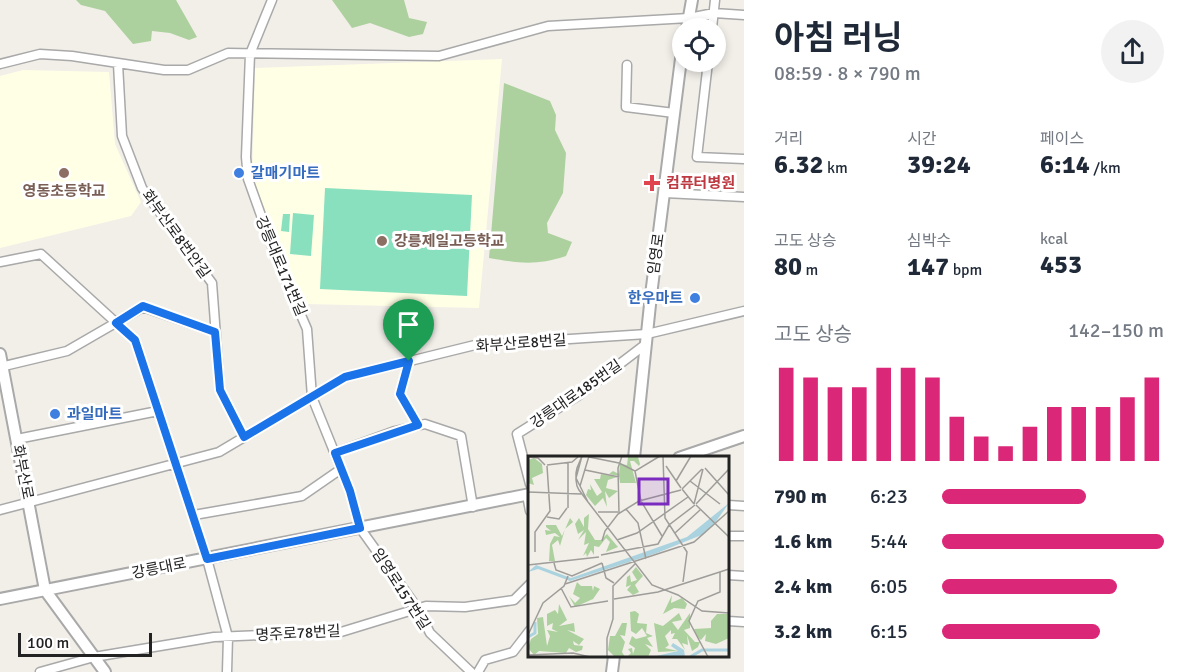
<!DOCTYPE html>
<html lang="ko">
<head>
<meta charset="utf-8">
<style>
  body { margin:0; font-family:Signika,"Noto Sans KR",sans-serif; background:#f2f2f3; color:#1f2937; height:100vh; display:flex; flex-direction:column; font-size:22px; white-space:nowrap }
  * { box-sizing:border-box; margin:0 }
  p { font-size:20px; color:#747a83 }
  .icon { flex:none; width:33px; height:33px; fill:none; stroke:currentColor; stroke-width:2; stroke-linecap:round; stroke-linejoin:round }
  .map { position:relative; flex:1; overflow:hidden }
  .drawer { display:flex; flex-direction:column; background:#fff; width:450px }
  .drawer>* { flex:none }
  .tools { position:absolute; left:672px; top:18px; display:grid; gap:12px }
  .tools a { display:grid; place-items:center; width:54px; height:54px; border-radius:50%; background:#fff; box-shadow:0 3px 9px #0003; font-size:30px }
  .scale { position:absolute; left:18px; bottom:15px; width:134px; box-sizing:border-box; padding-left:6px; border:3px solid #222; border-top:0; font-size:16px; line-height:21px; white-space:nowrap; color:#222; -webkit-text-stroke:4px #fff; paint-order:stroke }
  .pin { position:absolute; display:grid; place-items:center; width:51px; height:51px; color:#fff; margin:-62px -26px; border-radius:50% 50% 50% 0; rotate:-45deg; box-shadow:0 0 6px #0007 }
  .pin .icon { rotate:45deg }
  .round { display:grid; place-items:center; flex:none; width:63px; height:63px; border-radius:32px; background:#f2f2f3 }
  .overview { display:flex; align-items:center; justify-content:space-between; height:102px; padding:0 30px }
  h1 { font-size:33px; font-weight:700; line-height:45px }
  .metrics { display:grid; grid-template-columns:repeat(3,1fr); gap:9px; height:102px; padding:6px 30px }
  .metrics div { display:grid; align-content:center }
  .metrics b { font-size:26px; font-weight:700 }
  .metrics small { font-size:16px; font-weight:400 }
  .metrics p { font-size:16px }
  .chart { height:168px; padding:12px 30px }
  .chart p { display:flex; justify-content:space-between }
  .chart svg { width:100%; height:108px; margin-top:6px; stroke:#db2777; stroke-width:6 }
  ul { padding:0 30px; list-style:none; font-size:20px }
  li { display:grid; grid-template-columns:96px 72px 1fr; align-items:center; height:45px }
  li i { height:15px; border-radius:8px; background:#db2777 }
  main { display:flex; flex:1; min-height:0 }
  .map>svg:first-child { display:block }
  .education { fill:#ffffe5 }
  .forest { fill:#add19e }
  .pitch { fill:#88e0be }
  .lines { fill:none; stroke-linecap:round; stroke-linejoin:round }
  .minor-casing { stroke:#a9a9a9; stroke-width:11 }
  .tertiary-casing { stroke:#a9a9a9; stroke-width:14 }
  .minor { stroke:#fff; stroke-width:8 }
  .tertiary { stroke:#fff; stroke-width:10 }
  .route-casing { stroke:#fff; stroke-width:12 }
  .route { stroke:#1a73e8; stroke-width:8 }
  .education-dot { fill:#8d6e63; stroke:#fff; stroke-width:2 }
  .shop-dot { fill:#3f7fe0; stroke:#fff; stroke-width:2 }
  .health-dot { fill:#e0444e; stroke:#fff; stroke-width:2 }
  .labels { text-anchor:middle; stroke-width:6; stroke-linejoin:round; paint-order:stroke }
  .shop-label { font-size:15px; font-weight:bold; fill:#366cbe; stroke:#fff; text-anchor:start }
  .health-label { font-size:15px; font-weight:bold; fill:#be3a42; stroke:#fff; text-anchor:start }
  .education-label { font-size:15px; font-weight:bold; fill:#785e54; stroke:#fff }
  .street-label { font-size:15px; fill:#222; stroke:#fff }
  .inset-river { fill:none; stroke:#aad3df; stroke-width:3 }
  .inset-road { fill:none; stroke:#9f9d99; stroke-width:1.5 }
  .view { fill:#7b2cbf; fill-opacity:0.15; stroke:#7b2cbf; stroke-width:3 }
  .inset-edge { fill:none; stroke:#222; stroke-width:3 }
</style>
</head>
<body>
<main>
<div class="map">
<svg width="744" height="672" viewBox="0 0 744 672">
  <rect width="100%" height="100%" fill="#f2efe9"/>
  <path class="education" d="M502,59L479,308L304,304L252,178L255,68Z
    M23,70L109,72L115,144L141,202L131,216L0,248V76Z"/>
  <path class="forest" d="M76,0H176L197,37L189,40L170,33L152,31L151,41L133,44L105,11L81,5Z
    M332,0H404L409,18L427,22L423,34L409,37L370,23L352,28Z
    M504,83L550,101L556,115L555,130L566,153L563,193L547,223L548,233L572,242L566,256C536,266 518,263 489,258Z"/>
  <path class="pitch" d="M325,188L472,195L467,296L320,289Z
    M293,213L314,215L311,256L290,254Z
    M283,214H290L289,232L281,231Z"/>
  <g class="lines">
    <defs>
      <path id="minor" d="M272,0L250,54L246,157L248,179L277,260L307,329L312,397L350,491L360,528L418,609L430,633L471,672
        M712,28L715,0
        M708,62L697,157L744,159
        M0,64L40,54L72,56L164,70H188L228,53L439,56L548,26L689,18L714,13L744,15
        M118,64L122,136L142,188L212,283L220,390L244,437
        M627,65L626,107L674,113
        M665,193L744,197
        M0,262L41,254L135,340L207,559L228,637L227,672
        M409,361L400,394L418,425
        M0,367L67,351L143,307L215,332
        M17,439L158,411
        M335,453L395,431L425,424L461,436L473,507
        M530,484L517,434L579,395L646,344
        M527,495L530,511
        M728,505L744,506
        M0,510L219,452L345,377L475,345L647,334L744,311
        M194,515L302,496L341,469
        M728,536H744
        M728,575L744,576
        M728,621L744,622
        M40,672L94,657L214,637L341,632L426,606L465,607L514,600L530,584
        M478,672L485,660L513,652L530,630"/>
      <path id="tertiary" d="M687,28L692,0
        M0,354L45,590L105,672
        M634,458L651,295L682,51
        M679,458L744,436
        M0,599L530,494
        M612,672L614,656"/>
    </defs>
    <use href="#minor" class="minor-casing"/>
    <use href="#tertiary" class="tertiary-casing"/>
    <use href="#minor" class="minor"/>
    <use href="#tertiary" class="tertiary"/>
  </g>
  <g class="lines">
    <defs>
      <path id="route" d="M143,306L215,332L220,390L244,437L345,377L409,361L400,394L418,425L335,453L350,491L360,528L207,559L135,340L116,323Z"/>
    </defs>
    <use href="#route" class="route-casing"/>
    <use href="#route" class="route"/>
  </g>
  <g class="education-dot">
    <circle cx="64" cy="173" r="6"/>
    <circle cx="382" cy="241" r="6"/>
  </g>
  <g class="shop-dot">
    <circle cx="239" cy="173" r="6"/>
    <circle cx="695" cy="298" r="6"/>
    <circle cx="55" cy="414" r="6"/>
  </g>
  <path class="health-dot" d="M649 174h6v6h6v6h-6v6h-6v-6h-6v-6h6z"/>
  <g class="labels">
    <g class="shop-label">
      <text x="251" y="178">갈매기마트</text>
      <text x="683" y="303" text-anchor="end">한우마트</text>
      <text x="67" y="419">과일마트</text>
    </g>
    <g class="health-label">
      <text x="666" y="188">컴퓨터병원</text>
    </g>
    <g class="education-label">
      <text x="64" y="196">영동초등학교</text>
      <text x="394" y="246" text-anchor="start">강릉제일고등학교</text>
    </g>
    <g class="street-label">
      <text transform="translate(176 234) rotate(54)" y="5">화부산로8번안길</text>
      <text transform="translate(656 254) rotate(-82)" y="5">임영로</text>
      <text transform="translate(281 266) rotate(67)" y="5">강릉대로171번길</text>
      <text transform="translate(521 343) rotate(-4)" y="5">화부산로8번길</text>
      <text transform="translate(576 394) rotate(-35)" y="5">강릉대로185번길</text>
      <text transform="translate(23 472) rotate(79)" y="5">화부산로</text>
      <text transform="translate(159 568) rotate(-11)" y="5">강릉대로</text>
      <text transform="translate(401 589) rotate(57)" y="5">임영로157번길</text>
      <text transform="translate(298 633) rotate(-3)" y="5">명주로78번길</text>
    </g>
  </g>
  <g transform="translate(528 456)">
    <rect width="201" height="201" fill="#f2efe9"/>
    <path d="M100,1H110L112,8L111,10L106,5H102L108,27H92L91,20L81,18L85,15L91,18L92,8L99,9ZM6,2L14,8L15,17L4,22L6,29L0,27V4ZM73,18L89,21L80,24L78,32L90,35L81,42L77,35L79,51L75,42L67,50L58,39L60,33L63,34L62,28L69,40L74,36L66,23H72ZM61,58L60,73L67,84H73L79,78L90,91L78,96L82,86L78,82L71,91L66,90V99L63,94L59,101L58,97L55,100L61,87L56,89L58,76L50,84L56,74L50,78L47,68L51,62L56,71V62ZM42,62L45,66L37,73L32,90L30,84L24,89L27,105H21L22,88L26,80L32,81L27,77L18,79L17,74L23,75L18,71V69H28L34,80ZM108,111L115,120L107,129L111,136L105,139L99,134L103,129L98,131L99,121L102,119L103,126L109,124L104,116ZM49,126L53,130H64L65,135L66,130L72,133L65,143L47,151L41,140L47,147L52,142L45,138ZM144,139L143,147L154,142L159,148L157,153L146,152L135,158ZM31,148L39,164L31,170L46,167L47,176L39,174L56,183L51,189L45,185L46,189L55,190L54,194L48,196L41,192L38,197L11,195L6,199L0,192L3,183L10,178L9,162L15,161L19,190L22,180L19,174L30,176L24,173L25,167L19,170V158L27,154L30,158ZM107,155L111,158L109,167L119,168L118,177L125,180L119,182L125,191L117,188L123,194L120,201H99L103,197L100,193L104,192L105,198L107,192L101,188L104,180L108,183L119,180L114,172L108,178L103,175L102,156ZM151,157L154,164L144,166L150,174L162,157V172L156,174L167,186H172L170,191L164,195L159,179L160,189L154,187L157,194L149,183H144L147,177L143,178V174L137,180L141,189L137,192L150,195L130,196L126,167L135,170ZM189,158H201V182L188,188L177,185L178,178L173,184L169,181L166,173L183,172V165ZM94,167H99L97,180L92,179L97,186L94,196L97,201H87L80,194L82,180H87Z" fill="#add19e"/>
    <path d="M201,47L187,67L176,78L129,97L42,125L10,113L0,116L8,109L43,122L159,81ZM145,187L156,194L157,201H124L150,195L143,190Z" fill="#aad3df"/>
    <path class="inset-river" d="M0,181L7,177V166M162,201L174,194H201"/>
    <path class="inset-road" d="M54,0L49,12L48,17V24L49,30L51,34L60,46L48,22L54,0M132,0L107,15L113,45L134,80M135,0L137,62L159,96L155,126M0,1L10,2L17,9M61,1L91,7L107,15M40,6V52M19,9L44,6L51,0M138,10L153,32M177,12L201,39M57,14L91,21M148,25L163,0M162,25L192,48M52,30L61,0M154,33L174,13M154,33L166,48M0,36L53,38M60,46L124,129L150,139L174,155L201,157M166,48L175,13M168,48L201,13M168,49L201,81M98,53L110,67L118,103M70,56H90M91,57L90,12L94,0M19,61L31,63L39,52M147,77L172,54M89,84L109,77L160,41M74,85L77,75L90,58L111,45L153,34M7,96V76L22,55L19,10M73,99L130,88L141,69L167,49M26,107L28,114L44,120L74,107M74,107L78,122L86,127M0,109L71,101M37,128L166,86L201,55M33,132L43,151L80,145M86,143L130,136L201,113M0,179L15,147L36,130L40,120M0,199L45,197L62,201M79,201V182L85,163V130L107,108M180,201L161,165L170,145L192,136V116"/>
    <path class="view" d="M111,23H140V48H111Z"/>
    <rect width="201" height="201" class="inset-edge"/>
  </g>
</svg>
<div class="tools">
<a><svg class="icon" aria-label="locate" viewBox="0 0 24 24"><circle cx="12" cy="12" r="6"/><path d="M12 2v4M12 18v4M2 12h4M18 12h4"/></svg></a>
</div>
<div class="scale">100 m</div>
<div class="pin" style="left:409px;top:361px;background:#1e9e55"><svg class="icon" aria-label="arrive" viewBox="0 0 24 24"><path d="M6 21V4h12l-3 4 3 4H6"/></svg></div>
</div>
<section class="drawer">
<div class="overview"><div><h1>아침 러닝</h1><p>08:59 · 8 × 790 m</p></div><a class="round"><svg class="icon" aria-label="share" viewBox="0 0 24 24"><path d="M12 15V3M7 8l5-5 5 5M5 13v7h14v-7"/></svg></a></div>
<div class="metrics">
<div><p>거리</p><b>6.32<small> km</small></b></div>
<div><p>시간</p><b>39:24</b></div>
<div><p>페이스</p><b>6:14<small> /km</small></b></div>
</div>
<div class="metrics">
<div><p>고도 상승</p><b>80<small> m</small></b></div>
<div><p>심박수</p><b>147<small> bpm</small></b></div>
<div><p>kcal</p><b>453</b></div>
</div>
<div class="chart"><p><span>고도 상승</span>142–150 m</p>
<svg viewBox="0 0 160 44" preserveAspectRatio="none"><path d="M5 44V6M15 44V10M25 44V14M35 44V14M45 44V6M55 44V6M65 44V10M75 44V26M85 44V34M95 44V38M105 44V30M115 44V22M125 44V22M135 44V22M145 44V18M155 44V10"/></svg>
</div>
<ul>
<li><b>790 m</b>6:23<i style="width:65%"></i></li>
<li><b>1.6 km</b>5:44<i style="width:100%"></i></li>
<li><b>2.4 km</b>6:05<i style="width:79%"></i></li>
<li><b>3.2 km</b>6:15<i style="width:71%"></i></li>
</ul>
</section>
</main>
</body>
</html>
